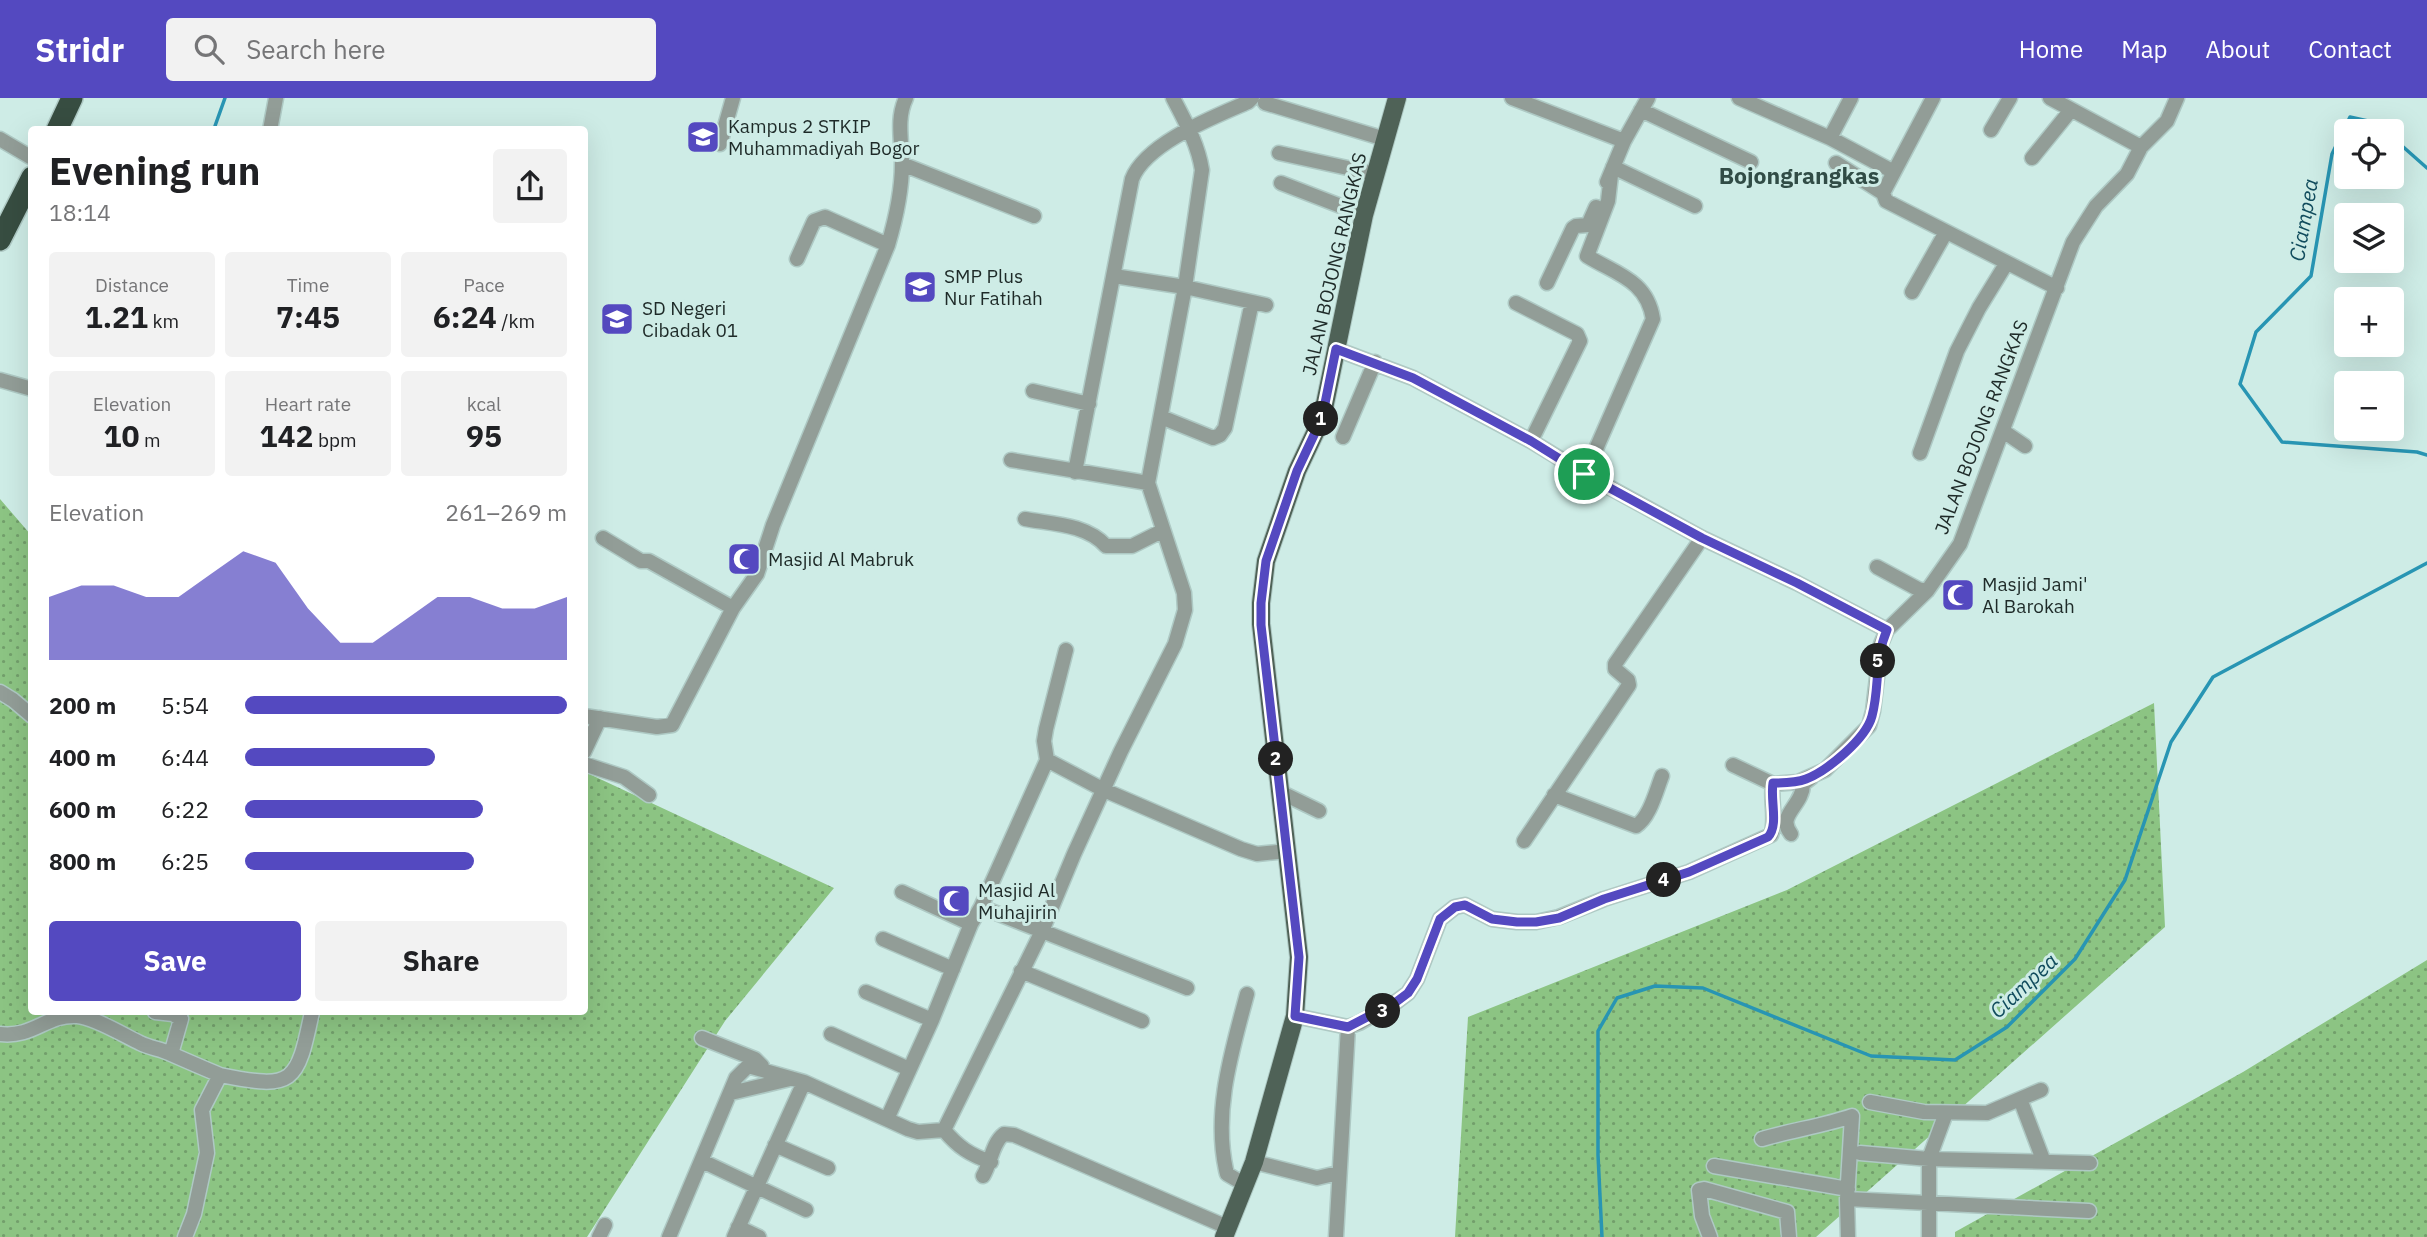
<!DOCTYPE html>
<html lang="en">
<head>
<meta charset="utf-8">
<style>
  body { margin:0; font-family:"IBM Plex Sans",sans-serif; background:#f2f2f2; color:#202124; height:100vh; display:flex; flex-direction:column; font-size:26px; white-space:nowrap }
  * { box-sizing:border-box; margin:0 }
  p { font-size:23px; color:#757577 }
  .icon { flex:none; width:38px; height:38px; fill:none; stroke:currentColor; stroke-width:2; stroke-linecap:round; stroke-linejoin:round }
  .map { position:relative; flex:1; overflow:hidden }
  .panel { position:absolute; left:28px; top:28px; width:560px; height:889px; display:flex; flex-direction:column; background:#fff; border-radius:7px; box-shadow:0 7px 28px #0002 }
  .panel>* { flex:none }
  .controls { position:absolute; left:2334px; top:21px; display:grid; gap:14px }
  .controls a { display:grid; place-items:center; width:70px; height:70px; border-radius:7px; background:#fff; box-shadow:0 7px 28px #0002; font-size:35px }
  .pin { position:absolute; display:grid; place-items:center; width:60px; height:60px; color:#fff; margin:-30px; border:4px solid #fff; border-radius:50%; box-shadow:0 2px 7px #0007 }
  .km { position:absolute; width:35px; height:35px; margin:-18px; border-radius:50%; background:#222; color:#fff; font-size:19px; line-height:35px; text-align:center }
  .round { display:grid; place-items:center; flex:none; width:74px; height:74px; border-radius:7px; background:#f2f2f2 }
  .overview { display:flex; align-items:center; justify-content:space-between; height:119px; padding:0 21px }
  h1 { font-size:38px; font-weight:700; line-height:52px }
  .metrics { display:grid; grid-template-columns:repeat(3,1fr); gap:10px; height:119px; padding:7px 21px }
  .metrics div { display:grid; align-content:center; border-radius:7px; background:#f2f2f2; text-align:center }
  .metrics b { font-size:30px; font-weight:700 }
  .metrics small { font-size:19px; font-weight:400 }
  .metrics p { font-size:19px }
  .chart { height:196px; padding:14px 21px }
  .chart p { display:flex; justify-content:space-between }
  .chart svg { width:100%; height:126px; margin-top:7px; fill:#5449c0; opacity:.7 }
  .primary-button { display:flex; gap:14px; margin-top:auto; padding:14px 21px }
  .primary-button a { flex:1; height:80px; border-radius:7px; background:#5449c0; color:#fff; font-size:28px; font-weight:700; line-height:80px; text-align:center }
  .primary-button a+a { background:#f2f2f2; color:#202124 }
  ul { padding:0 21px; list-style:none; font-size:23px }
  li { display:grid; grid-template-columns:112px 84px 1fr; align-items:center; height:52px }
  li i { height:18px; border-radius:9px; background:#5449c0 }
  header { display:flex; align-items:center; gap:42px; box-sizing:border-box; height:98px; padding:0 35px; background:#5449c0; color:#fff }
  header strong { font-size:33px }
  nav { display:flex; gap:38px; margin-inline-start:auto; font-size:24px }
  .search { width:490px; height:63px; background:#f2f2f2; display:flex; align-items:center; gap:18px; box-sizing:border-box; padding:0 24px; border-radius:7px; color:#757577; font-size:26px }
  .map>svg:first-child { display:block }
  .grass { fill:url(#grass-dots) }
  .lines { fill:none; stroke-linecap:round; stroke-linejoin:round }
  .stream { stroke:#2895b3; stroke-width:3.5 }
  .minor-casing { stroke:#aec9c4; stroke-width:17 }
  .major-casing { stroke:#aec9c4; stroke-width:20 }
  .highway-casing { stroke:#aec9c4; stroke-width:24 }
  .minor { stroke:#929d97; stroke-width:14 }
  .major { stroke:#4f6257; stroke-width:18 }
  .highway { stroke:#374d41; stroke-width:21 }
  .route-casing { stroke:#fff; stroke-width:14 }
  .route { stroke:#5449c0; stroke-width:9 }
  .labels { text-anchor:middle; stroke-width:6; stroke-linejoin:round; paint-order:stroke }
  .poi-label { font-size:19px; fill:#1e2a28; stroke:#ceece6; text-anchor:start }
  .street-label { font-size:19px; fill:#1e2a28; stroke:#ceece6 }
  .water-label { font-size:21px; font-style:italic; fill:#114c5d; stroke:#ceece6 }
  .quarter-label { font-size:23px; font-weight:bold; fill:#314c46; stroke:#ceece6 }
</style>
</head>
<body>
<header>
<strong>Stridr</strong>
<div class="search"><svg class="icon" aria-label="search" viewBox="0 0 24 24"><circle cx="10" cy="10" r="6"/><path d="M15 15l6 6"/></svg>Search here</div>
<nav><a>Home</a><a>Map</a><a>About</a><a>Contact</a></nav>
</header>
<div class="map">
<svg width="2427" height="1139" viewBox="0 0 2427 1139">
  <defs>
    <pattern id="grass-dots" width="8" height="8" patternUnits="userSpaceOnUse" patternTransform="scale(1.75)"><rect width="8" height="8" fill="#8cc483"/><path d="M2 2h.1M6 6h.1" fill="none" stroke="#729f6b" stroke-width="1.8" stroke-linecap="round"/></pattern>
  </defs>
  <rect width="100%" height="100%" fill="#ceece6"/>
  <path class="grass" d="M0,401L31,437L32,914H584L585,674L834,790L725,923L587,1139H0Z
    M2154,605L2165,829L1816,1139H1455L1468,919L1787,792Z
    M2427,862V1139H1955V1134L2243,974Z"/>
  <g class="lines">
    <path class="stream" d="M215,28L225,0
      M2386,33L2377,25L2350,19L2332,56L2311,178L2256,234L2240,286L2282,344L2417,354L2427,357
      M2392,39L2427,70
      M1602,1139L1598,1057V933L1617,900L1655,888L1703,890L1871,958L1955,962L2007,929L2075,861L2125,782L2171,644L2213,579L2427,465"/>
    <defs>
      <path id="minor" d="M1512,0L1624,43L1648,0
        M1739,0L1830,40L1894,74L1933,0
        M2050,0L2141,49
        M1265,5L1385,41
        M1641,12L1751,64
        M270,32L276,0
        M1991,32L2010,0
        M1830,40L1851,0
        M0,41L32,60
        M720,46L733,0
        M1279,55L1375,76
        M2032,60L2071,12
        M1836,65L1883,95
        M902,66L1034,118
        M1613,69L1695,108
        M1894,74L1883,95L1886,103L2057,190
        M1607,84L1624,43
        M1281,85L1364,117
        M797,161L814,123L825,119L888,147
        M1114,178L1185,189L1266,207
        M1547,185L1573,130L1576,128L1588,127L1596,109
        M1912,194L1946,134
        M1516,205L1577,236L1580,243L1531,343
        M1336,251L1413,280L1531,343L1585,376L1653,221C1647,182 1616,176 1587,158L1608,103L1611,77
        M0,282L32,291
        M1033,293L1089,306
        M1161,319L1213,340L1220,337L1225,330L1252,204
        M2003,333L2025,348
        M1343,339L1375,264
        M1920,355L1957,253L1979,210L2006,166
        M1011,362L1148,385
        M1075,374L1132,81C1146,45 1214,19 1248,4L1252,0
        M1585,376L1702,440L1797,485L1887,532
        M1025,421C1052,426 1086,426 1106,448H1132L1162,433
        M603,440L641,463H649L733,510
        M1877,469L1918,491L1927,493
        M0,594L13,602L32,618
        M584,618L657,629L672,627L733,510L757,476L773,427L888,147C896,120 902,93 902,65C902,43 896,21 906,0
        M584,654L600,620
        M1047,662L1044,643L1046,631L1066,552
        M584,666L624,679L649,697
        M1733,667L1773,686
        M1280,694L1319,713
        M1554,697L1636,728C1650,719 1656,693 1662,678
        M1791,736C1776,717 1803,708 1803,686L1812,679
        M1524,743L1629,587L1628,582L1615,571V566L1702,440
        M902,794L971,826
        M981,809L1187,890
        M883,841L953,871
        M1021,873L1142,923
        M866,894L932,922
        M155,914L173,916L181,921L171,956
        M1295,918L1348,929L1359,925L1396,904L1408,895L1417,881L1440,821L1455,809L1465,807L1492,821L1517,824H1536L1559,819L1604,801L1689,774L1771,737C1777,722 1770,702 1773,686L1798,684L1825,672L1869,628L1873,613L1881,546L1887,532L1927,493L1960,446L2073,144L2096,108L2127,76L2141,49L2167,23L2177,0
        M0,936C34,940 46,916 77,918C94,919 125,938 140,945C150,950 161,951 171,956C187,963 203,970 220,977
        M831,936L909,971
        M702,940L755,961L762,968
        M731,995L790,981
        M2020,1001L2044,1064
        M1870,1004L1924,1014L1987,1015L2041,992
        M887,1021L932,922L971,826L981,809L1047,662L1104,692L1241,751L1257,756L1287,753
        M944,1032C958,1049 970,1057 991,1064
        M1762,1041C1792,1032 1823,1028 1852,1018L1847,1101L1848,1139
        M775,1047L828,1070
        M1860,1055L1929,1061L2090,1065
        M702,1063L806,1112
        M1254,1064L1317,1080L1338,1075
        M1714,1068L1848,1091
        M983,1078C991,1065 992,1045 1004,1036L1014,1037L1227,1129
        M1244,1086L1227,1076L1226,1072C1213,1012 1232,953 1247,896
        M1847,1101L2089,1113
        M738,1129L759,1139
        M185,1139L194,1116L207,1055L202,1012L220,977C294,992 297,986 312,914
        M599,1139L605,1127
        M669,1139L736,980L748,968L804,984L908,1031L918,1034L944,1032L1042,833L1074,756L1121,653L1175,546L1185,512L1184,495L1148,385L1185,189L1202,72C1198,46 1185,23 1173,0
        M734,1139L804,984
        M1336,1139L1348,929
        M1710,1139L1702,1118L1699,1092L1704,1091L1787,1114L1789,1139
        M1929,1139V1061L1946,1015"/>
      <path id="major" d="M1224,1139L1254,1064L1295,918L1299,859L1261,526V505L1266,463L1297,373L1322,320L1364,117L1397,0"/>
      <path id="highway" d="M57,32L72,0
        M0,142L32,79"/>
    </defs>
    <use href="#minor" class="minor-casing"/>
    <use href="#major" class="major-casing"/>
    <use href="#highway" class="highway-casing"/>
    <use href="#minor" class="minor"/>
    <use href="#major" class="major"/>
    <use href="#highway" class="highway"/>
  </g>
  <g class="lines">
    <defs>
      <path id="route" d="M1336,251L1413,280L1531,343L1584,376L1702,440L1797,485L1887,532C1874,562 1880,589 1872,618C1866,641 1827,673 1806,681C1796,685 1784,685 1773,685C1770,702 1779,727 1768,739L1689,774L1604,801L1559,820L1536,824H1517L1492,821L1465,807L1455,809L1440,821L1417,881L1408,895L1396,904L1348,929L1295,918L1299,859L1261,527V505L1266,463L1297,373L1322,320Z"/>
    </defs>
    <use href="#route" class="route-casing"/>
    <use href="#route" class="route"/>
  </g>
  <defs>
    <symbol id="university-square" viewBox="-11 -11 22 22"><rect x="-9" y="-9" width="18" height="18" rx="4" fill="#5449c0" stroke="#ceece6"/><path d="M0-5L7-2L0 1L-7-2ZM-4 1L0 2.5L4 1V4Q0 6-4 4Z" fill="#fff"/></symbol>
    <symbol id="school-square" viewBox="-11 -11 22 22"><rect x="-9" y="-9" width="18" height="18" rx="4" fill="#5449c0" stroke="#ceece6"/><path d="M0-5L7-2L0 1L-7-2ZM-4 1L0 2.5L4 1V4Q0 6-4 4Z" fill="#fff"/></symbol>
    <symbol id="mosque-square" viewBox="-11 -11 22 22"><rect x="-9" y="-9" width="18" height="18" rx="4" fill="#5449c0" stroke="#ceece6"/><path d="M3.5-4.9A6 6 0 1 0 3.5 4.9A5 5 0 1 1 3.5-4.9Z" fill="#fff"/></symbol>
  </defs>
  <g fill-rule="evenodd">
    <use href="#university-square" x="684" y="20" width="38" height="38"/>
    <use href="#school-square" x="901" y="170" width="38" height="38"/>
    <use href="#school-square" x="598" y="202" width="38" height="38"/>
    <use href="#mosque-square" x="725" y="442" width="38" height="38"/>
    <use href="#mosque-square" x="1939" y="478" width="38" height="38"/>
    <use href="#mosque-square" x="935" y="784" width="38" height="38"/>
  </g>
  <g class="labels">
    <g class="poi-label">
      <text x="728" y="35">Kampus 2 STKIP<tspan x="728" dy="22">Muhammadiyah Bogor</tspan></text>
      <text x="944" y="185">SMP Plus<tspan x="944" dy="22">Nur Fatihah</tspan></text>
      <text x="642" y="217">SD Negeri<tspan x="642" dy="22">Cibadak 01</tspan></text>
      <text x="768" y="468">Masjid Al Mabruk</text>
      <text x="1982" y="493">Masjid Jami'<tspan x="1982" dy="22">Al Barokah</tspan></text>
      <text x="978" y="799">Masjid Al<tspan x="978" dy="22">Muhajirin</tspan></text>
    </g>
    <g class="street-label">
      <text transform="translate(1334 166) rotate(-77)" y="7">JALAN BOJONG RANGKAS</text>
      <text transform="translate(1981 329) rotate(-69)" y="7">JALAN BOJONG RANGKAS</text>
    </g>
    <g class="water-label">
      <text transform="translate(2304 122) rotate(-80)" y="7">Ciampea</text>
      <text transform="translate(2024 888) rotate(-43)" y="7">Ciampea</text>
    </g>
    <g class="quarter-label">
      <text x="1799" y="86">Bojongrangkas</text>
    </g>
  </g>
</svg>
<div class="controls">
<a><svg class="icon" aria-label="locate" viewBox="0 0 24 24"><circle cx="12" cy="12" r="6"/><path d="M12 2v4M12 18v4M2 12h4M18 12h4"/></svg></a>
<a><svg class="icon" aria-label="layers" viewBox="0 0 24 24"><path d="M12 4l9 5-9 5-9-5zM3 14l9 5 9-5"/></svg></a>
<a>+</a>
<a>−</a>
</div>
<div class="pin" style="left:1584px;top:376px;background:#1e9e55"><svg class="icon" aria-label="arrive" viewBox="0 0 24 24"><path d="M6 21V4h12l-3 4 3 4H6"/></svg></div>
<b class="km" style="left:1321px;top:321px">1</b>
<b class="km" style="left:1276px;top:661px">2</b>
<b class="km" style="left:1383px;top:913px">3</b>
<b class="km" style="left:1664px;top:782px">4</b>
<b class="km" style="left:1878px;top:563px">5</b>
<section class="panel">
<div class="overview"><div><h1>Evening run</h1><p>18:14</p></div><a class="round"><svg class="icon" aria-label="share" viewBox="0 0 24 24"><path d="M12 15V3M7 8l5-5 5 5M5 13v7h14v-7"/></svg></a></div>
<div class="metrics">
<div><p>Distance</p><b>1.21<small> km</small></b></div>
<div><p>Time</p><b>7:45</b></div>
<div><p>Pace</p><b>6:24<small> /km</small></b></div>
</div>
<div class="metrics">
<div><p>Elevation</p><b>10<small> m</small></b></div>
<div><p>Heart rate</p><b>142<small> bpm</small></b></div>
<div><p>kcal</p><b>95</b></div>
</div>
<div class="chart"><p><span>Elevation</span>261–269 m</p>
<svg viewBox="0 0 160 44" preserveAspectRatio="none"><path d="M0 44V22L10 18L20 18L30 22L40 22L50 14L60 6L70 10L80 26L90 38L100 38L110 30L120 22L130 22L140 26L150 26L160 22V44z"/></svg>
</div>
<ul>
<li><b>200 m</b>5:54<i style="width:100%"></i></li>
<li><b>400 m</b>6:44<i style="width:59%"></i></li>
<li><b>600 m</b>6:22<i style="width:74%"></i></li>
<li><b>800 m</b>6:25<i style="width:71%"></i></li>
</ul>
<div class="primary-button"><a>Save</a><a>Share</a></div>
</section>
</div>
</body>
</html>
